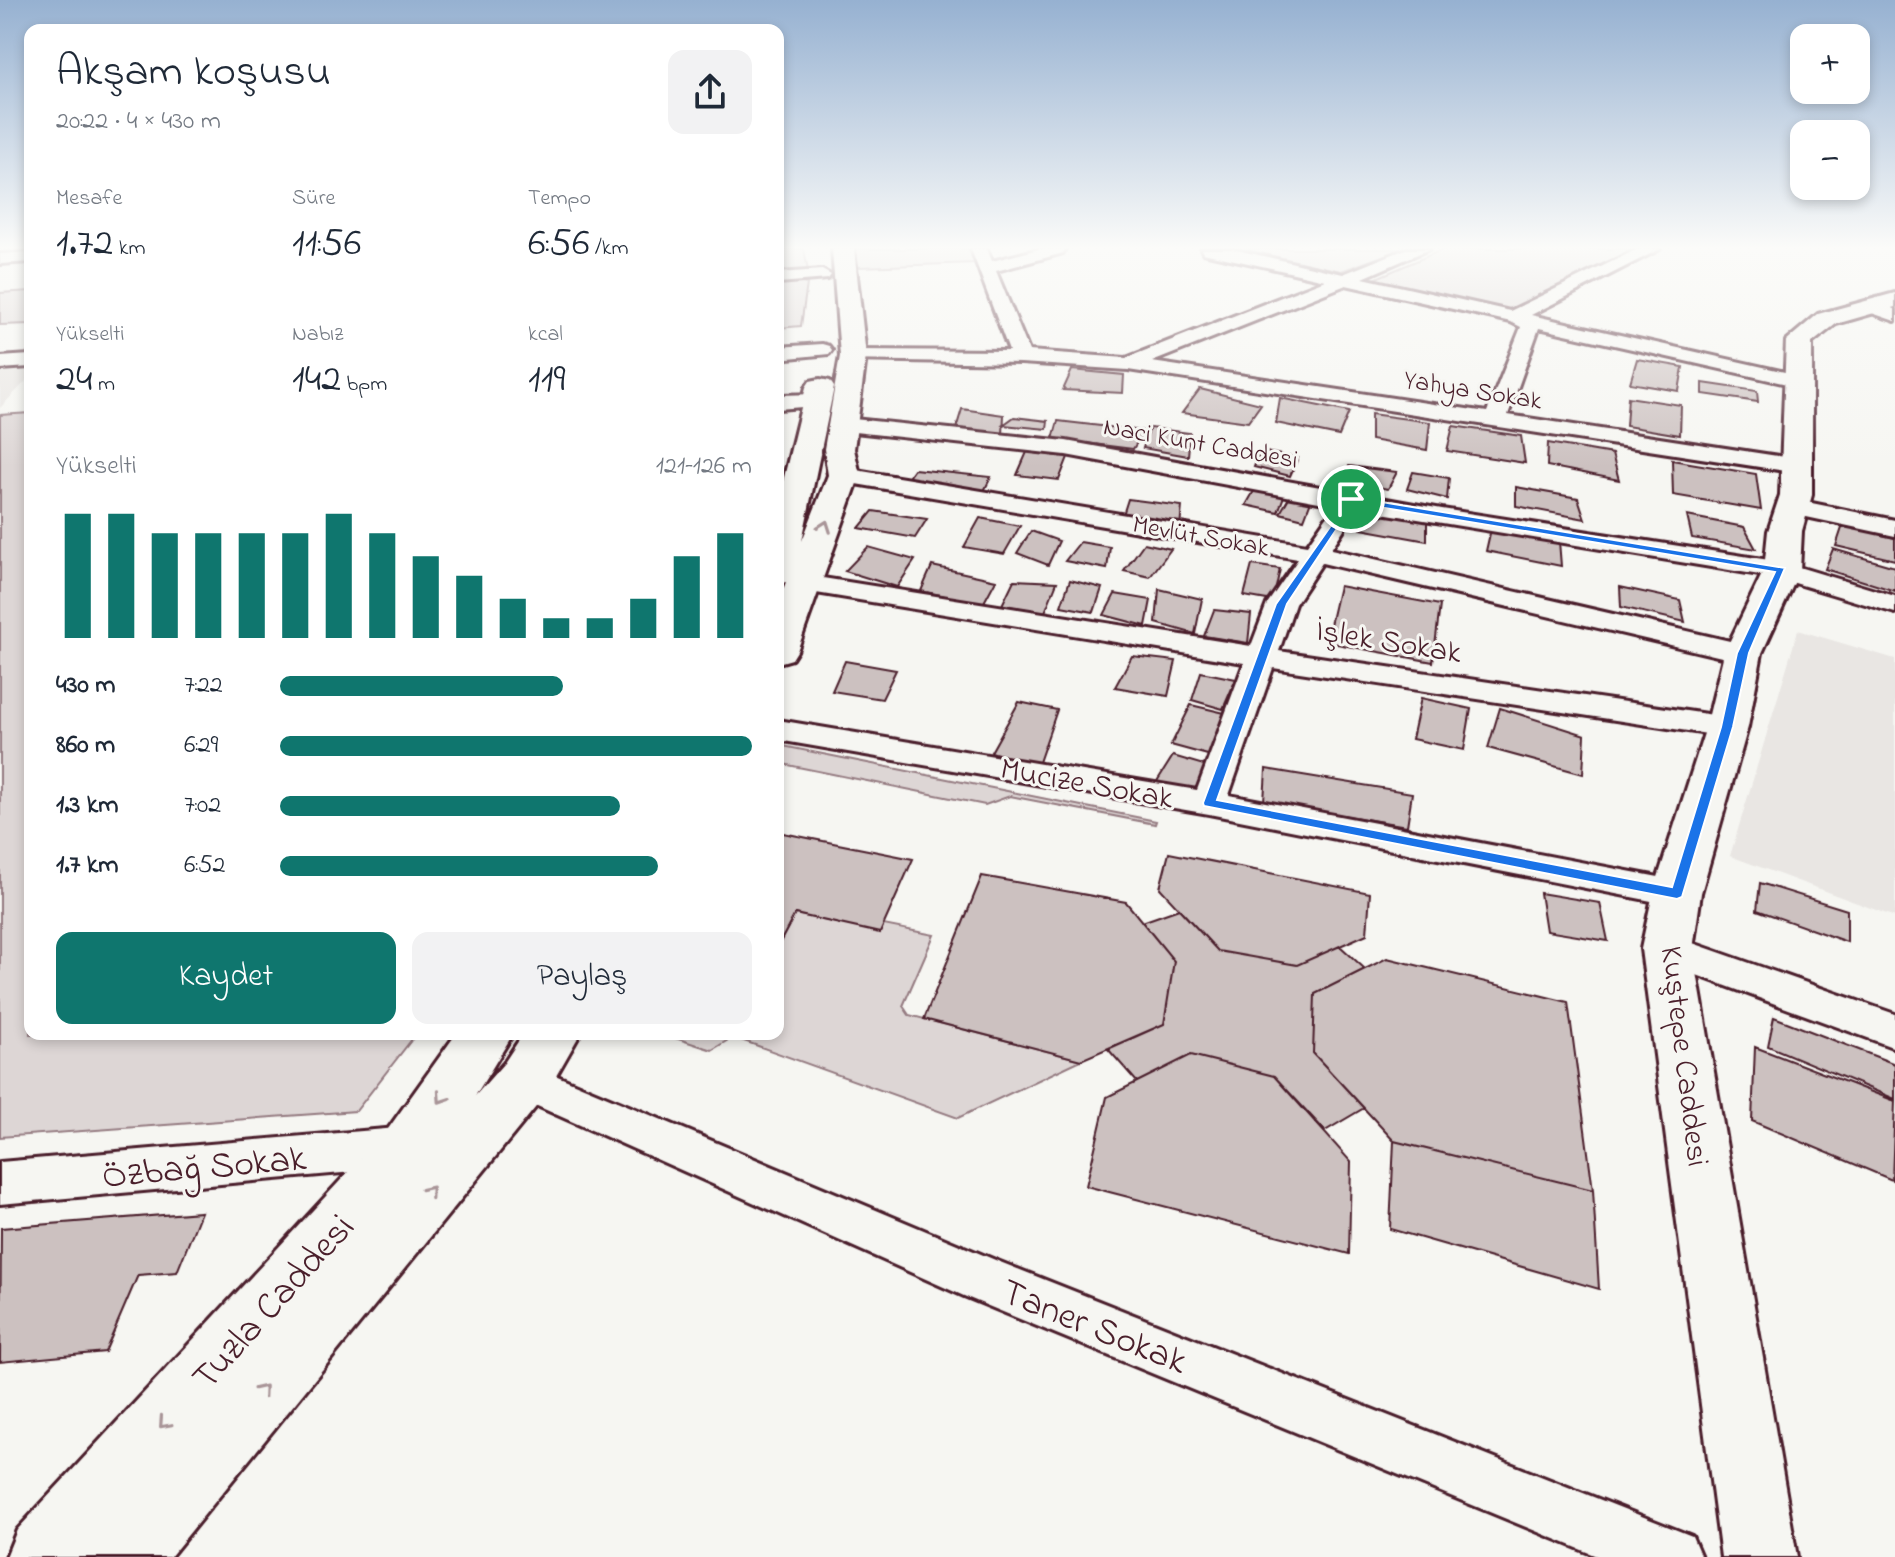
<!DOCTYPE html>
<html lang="tr">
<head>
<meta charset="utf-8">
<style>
  body { margin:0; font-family:"Indie Flower",sans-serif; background:#f2f2f3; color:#1f2937; height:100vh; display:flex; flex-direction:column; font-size:30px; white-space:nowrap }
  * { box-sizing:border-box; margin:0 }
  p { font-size:26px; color:#747a83 }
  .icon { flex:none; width:44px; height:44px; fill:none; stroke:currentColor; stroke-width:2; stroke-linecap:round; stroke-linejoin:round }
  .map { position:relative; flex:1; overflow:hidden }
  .sheet { position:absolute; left:24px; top:24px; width:760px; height:1016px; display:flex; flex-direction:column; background:#fff; border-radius:16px; box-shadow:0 4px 12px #0003 }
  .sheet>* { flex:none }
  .fabs { position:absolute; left:1790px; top:24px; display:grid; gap:16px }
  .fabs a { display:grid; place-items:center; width:80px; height:80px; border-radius:16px; background:#fff; box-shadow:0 4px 12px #0003; font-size:40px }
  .pin { position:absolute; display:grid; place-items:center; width:68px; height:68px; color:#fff; margin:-34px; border:4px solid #fff; border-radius:50%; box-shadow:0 2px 8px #0007 }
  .round { display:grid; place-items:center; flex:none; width:84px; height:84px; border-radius:16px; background:#f2f2f3 }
  .summary { display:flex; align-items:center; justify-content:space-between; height:136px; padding:0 32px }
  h1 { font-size:44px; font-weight:600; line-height:60px }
  .figures { display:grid; grid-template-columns:repeat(3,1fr); gap:12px; height:136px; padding:8px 32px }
  .figures div { display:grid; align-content:center }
  .figures b { font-size:40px; font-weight:600 }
  .figures small { font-size:22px; font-weight:400 }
  .figures p { font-size:22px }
  .chart { height:224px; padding:16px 32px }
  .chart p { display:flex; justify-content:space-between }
  .chart svg { width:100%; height:144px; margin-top:8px; stroke:#0f766e; stroke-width:6 }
  .action { display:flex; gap:16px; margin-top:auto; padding:16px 32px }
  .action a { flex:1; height:92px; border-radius:16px; background:#0f766e; color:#fff; font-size:32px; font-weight:600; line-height:92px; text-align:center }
  .action a+a { background:#f2f2f3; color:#1f2937 }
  ul { padding:0 32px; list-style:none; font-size:26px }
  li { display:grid; grid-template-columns:128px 96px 1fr; align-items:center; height:60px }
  li i { height:20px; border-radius:10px; background:#0f766e }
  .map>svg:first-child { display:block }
  .built { fill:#e9e6e3 }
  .green { fill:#ddd6d5; stroke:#947a80; stroke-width:2 }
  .building { fill:#ccc1c0; stroke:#4a1f2b; stroke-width:2 }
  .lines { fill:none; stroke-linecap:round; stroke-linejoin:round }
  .street-casing { stroke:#4a1f2b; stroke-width:6 }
  .secondary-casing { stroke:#4a1f2b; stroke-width:6 }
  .primary-casing { stroke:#4a1f2b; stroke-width:6 }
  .street { fill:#f6f6f2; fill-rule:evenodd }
  .secondary { fill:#f6f6f2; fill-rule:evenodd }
  .primary { fill:#f6f6f2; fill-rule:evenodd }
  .oneway { stroke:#a99598 }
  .route { fill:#1a73e8; stroke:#fff; stroke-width:2; fill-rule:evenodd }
  .labels { text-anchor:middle; stroke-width:6; stroke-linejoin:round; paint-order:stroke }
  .far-street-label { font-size:26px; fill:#4a1f2b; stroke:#f6f6f2 }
  .street-label { font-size:32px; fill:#4a1f2b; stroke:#f6f6f2 }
  .near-street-label { font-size:38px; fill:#4a1f2b; stroke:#f6f6f2 }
</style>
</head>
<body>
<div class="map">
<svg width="1895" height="1557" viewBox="0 0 1895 1557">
  <rect width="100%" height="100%" fill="#f6f6f2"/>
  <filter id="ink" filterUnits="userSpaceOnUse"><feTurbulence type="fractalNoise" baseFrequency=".0125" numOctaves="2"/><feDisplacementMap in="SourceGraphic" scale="16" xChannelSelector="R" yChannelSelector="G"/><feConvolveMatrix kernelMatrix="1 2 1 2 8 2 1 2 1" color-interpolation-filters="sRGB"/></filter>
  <g filter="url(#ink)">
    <path class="built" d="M30,368V377L0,408V370Z
      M1798,630L1895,659V917L1730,856Z"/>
    <path class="green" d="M778,249H804L808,271L778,275Z
      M855,249H970L976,263L858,267Z
      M1242,249H1402L1341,271Z
      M1444,249H1635L1508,311L1374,279Z
      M792,281L807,284L801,326L778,328V282Z
      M30,291V324L0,325V293Z
      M30,413V1034H416L356,1111L0,1137V415Z
      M778,745L1156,821L1155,824L1010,796L985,805L778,763Z
      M795,914L880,932L884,925L934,935L903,1006L909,1015L1081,1060L958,1118L733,1037L712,1050L663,1034H778V946Z"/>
    <path class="building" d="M1637,359L1683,367L1679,391L1630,383Z
      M1072,370L1124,375L1123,393L1063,390Z
      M1703,383L1757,391L1758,402L1703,394Z
      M1200,389L1261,404L1248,422L1182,413Z
      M1628,397L1681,405L1680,435L1626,426Z
      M1280,398L1349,412L1339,436L1276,423Z
      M962,409L1004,415L1003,435L956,429Z
      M1371,414L1430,422L1427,450L1371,440Z
      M1014,417L1048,421L1047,429L1003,425Z
      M1058,421L1144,431L1133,449L1053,439Z
      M1453,426L1521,436L1525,463L1447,451Z
      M1150,428L1190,433L1188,456L1143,448Z
      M1548,443L1612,454L1619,480L1547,466Z
      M1260,451L1298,458L1290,476L1254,467Z
      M1027,452L1068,457L1059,480L1017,475Z
      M1672,460L1756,474L1761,510L1673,495Z
      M1349,466L1397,472L1388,489L1344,481Z
      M914,469L991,477L982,495L904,483Z
      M1413,472L1449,478L1447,499L1407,489Z
      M1516,487L1578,498L1585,519L1516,506Z
      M1254,491L1284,496L1278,512L1246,505Z
      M1291,494L1312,498L1304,519L1280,513Z
      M1128,499L1182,506L1180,527L1122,518Z
      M1366,509L1427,520V541L1361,529Z
      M873,511L927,519L915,538L859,528Z
      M1687,516L1744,527L1756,549L1692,538Z
      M980,518L1020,526L1004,554L964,547Z
      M1843,525L1895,538V560L1836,546Z
      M1491,529L1559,541L1561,566L1486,551Z
      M1031,531L1059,541L1048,565L1017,553Z
      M1080,542L1110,547L1107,569L1065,561Z
      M1144,543L1171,549L1150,577L1124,571Z
      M868,547L915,560L897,587L845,571Z
      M1833,549L1895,567V591L1825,569Z
      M1252,565L1280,569L1273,601L1244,596Z
      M932,566L996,580L983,604L921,591Z
      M1014,580L1057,582L1045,612L1002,605Z
      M1070,580L1102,588L1094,612L1061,606Z
      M1339,586L1440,605L1433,662L1326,642Z
      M1620,587L1680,600L1685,622L1621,607Z
      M1159,589L1202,599L1195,634L1156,623Z
      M1115,594L1151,600L1146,626L1104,615Z
      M1214,610L1251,614L1248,643L1204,636Z
      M1132,656L1176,661L1168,696L1115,687Z
      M845,661L896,670L882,699L832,691Z
      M1201,672L1236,679L1223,709L1192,700Z
      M1421,698L1471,709L1464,750L1412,739Z
      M1019,702L1057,710L1038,765L991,752Z
      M1191,705L1233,715L1215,757L1171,745Z
      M1500,708L1585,735L1583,774L1488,748Z
      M1173,756L1214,768L1200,795L1154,786Z
      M1266,769L1412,793L1407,826L1264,802Z
      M778,832L913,859L880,933L795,914L778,946Z
      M1169,853L1370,893L1367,934L1297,965L1218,951L1160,888Z
      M982,876L1126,902L1174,961L1164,1024L1081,1060L924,1019Z
      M1760,883L1847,910V942L1757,910Z
      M1540,893L1600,903L1608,941L1546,931Z
      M1179,909L1218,951L1297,965L1340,946L1365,969L1315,994L1313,1053L1364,1108L1325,1131L1274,1076L1191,1055L1137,1082L1108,1049L1164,1024L1174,961L1142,922Z
      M1387,958L1568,1002L1593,1190L1394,1141L1313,1053L1315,994Z
      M1774,1017L1895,1064V1099L1768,1046Z
      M1755,1047L1895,1101L1892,1180L1752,1121Z
      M1191,1055L1274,1076L1351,1162L1349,1254L1086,1186L1107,1097Z
      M1394,1141L1593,1190L1599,1289L1390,1229Z
      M201,1212L177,1272L138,1275L105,1352L0,1362L1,1228Z"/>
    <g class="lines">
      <defs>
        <path id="street" d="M971,249H987L992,261L1039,249H1065L1063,253L996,271L1029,351L1126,358L1325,280L1203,253L1201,249H1232L1343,274L1406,249H1429L1363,278L1510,311L1638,249H1660L1531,315L1803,376L1806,380L1803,384L1796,386L1539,328L1508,415L1798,459L1806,461L1810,466L1806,471L1798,473L1128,370L1021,363L846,360L843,356L846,352L853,350L1009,351ZM1346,285L1511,322L1521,327L1487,412L1152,362Z
          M30,252V262L0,264V254Z
          M822,270L831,275L828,279L778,283V273Z
          M1870,300L1895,309V321L1863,310L1861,306Z
          M822,344L829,346L832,350L829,354L778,359V347Z
          M30,355V367L0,369V357Z
          M819,394L827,395L830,400L827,405L778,409V395Z
          M844,418L1066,441L1442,509L1782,562L1895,596V613L1778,578L1357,509L1331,549L1743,644L1754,647L1758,653L1754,659L1743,662L1322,563L1295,604L1279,651L1727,717L1738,720L1743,727L1738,734L1727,737L1273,668L1229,795L1690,883L1696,893L1690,903L1677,906L1209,814L778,740V720L1197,790L1244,663L804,591L794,589L790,583L794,577L804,575L1251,646L1267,604L1298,559L844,482L835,480L832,475L835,470L844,468L1307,545L1335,505L1066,455L836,430L833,425L836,420Z
          M1792,499L1895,520V536L1783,512L1779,507L1783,502Z
          M1667,934L1895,1014V1048L1653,959L1647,949L1653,939Z
          M524,1062L1000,1262L1692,1536L1701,1557H1599L964,1296L508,1093L502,1080L508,1067Z
          M409,1127L425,1133L432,1147L425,1161L409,1167L0,1204V1162Z"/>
        <path id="secondary" d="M1895,293V307L1836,324L1812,343V495L1802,531L1800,570L1762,653L1748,727L1701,893L1693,949L1797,1557H1721L1641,949L1653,893L1706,727L1724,653L1764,570L1768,531L1780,495L1786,341L1818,314Z"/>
        <path id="primary" d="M832,249H854L866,356L854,449L860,475L797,651L792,659L778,663V602L786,582L778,584V502L806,387L810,381L820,379L830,381L834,387L802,541L828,475L824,449L840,356Z
          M456,1034H513L475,1096L504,1063L523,1034H580L544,1097L170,1557H6L17,1530L388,1129Z"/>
      </defs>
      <use href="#street" class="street-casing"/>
      <use href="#secondary" class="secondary-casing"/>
      <use href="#primary" class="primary-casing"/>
      <use href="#street" class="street"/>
      <use href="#secondary" class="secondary"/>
      <use href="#primary" class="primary"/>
    </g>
    <defs><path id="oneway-chevron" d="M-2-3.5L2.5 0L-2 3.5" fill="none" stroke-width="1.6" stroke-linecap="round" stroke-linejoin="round" transform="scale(2)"/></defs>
    <g class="oneway">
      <use href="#oneway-chevron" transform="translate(825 526) rotate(-70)"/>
      <use href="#oneway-chevron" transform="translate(442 1098) rotate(124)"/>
      <use href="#oneway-chevron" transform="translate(429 1191) rotate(-50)"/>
      <use href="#oneway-chevron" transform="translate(262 1390) rotate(-50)"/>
      <use href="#oneway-chevron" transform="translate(164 1423) rotate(132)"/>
    </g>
  </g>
  <linearGradient id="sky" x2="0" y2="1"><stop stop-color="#96b1d1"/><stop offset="0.53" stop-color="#fbfbf9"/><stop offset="1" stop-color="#fbfbf9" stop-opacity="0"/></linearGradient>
  <rect width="1895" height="467" fill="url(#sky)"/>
  <path class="route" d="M1351,497L1785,568L1749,653L1733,727L1682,897L1677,899L1204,806L1203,803L1276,604ZM1354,503L1775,572L1737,653L1721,727L1672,887L1217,800L1287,604Z"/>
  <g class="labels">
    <g class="far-street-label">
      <text transform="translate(1473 389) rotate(9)" y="9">Yahya Sokak</text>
      <text transform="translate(1201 442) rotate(10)" y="9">Naci Kunt Caddesi</text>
      <text transform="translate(1201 535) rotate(10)" y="9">Mevlüt Sokak</text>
    </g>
    <g class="street-label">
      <text transform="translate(1389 640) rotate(9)" y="11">İşlek Sokak</text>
      <text transform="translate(1087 782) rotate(10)" y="11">Mucize Sokak</text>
      <text transform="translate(1686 1056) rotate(83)" y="11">Kuştepe Caddesi</text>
    </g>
    <g class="near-street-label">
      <text transform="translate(204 1165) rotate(-5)" y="13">Özbağ Sokak</text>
      <text transform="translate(272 1301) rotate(-48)" y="13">Tuzla Caddesi</text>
      <text transform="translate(1095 1325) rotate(22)" y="13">Taner Sokak</text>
    </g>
  </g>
</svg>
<div class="fabs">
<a>+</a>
<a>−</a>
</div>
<div class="pin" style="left:1351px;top:499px;background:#1e9e55"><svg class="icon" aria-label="arrive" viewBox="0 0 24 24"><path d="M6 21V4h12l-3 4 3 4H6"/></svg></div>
<section class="sheet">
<div class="summary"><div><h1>Akşam koşusu</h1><p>20:22 · 4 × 430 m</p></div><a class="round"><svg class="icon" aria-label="share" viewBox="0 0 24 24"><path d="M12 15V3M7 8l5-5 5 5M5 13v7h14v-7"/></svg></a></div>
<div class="figures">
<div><p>Mesafe</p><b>1.72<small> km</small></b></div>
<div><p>Süre</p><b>11:56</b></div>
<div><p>Tempo</p><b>6:56<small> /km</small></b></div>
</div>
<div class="figures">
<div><p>Yükselti</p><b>24<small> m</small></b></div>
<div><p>Nabız</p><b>142<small> bpm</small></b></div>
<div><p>kcal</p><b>119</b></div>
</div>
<div class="chart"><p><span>Yükselti</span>121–126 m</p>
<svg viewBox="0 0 160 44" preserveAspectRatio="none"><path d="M5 44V6M15 44V6M25 44V12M35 44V12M45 44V12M55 44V12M65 44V6M75 44V12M85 44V19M95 44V25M105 44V32M115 44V38M125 44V38M135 44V32M145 44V19M155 44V12"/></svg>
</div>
<ul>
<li><b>430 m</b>7:22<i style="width:60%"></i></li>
<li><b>860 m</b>6:29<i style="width:100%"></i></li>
<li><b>1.3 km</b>7:02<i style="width:72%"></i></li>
<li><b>1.7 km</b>6:52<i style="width:80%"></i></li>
</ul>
<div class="action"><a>Kaydet</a><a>Paylaş</a></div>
</section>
</div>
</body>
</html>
